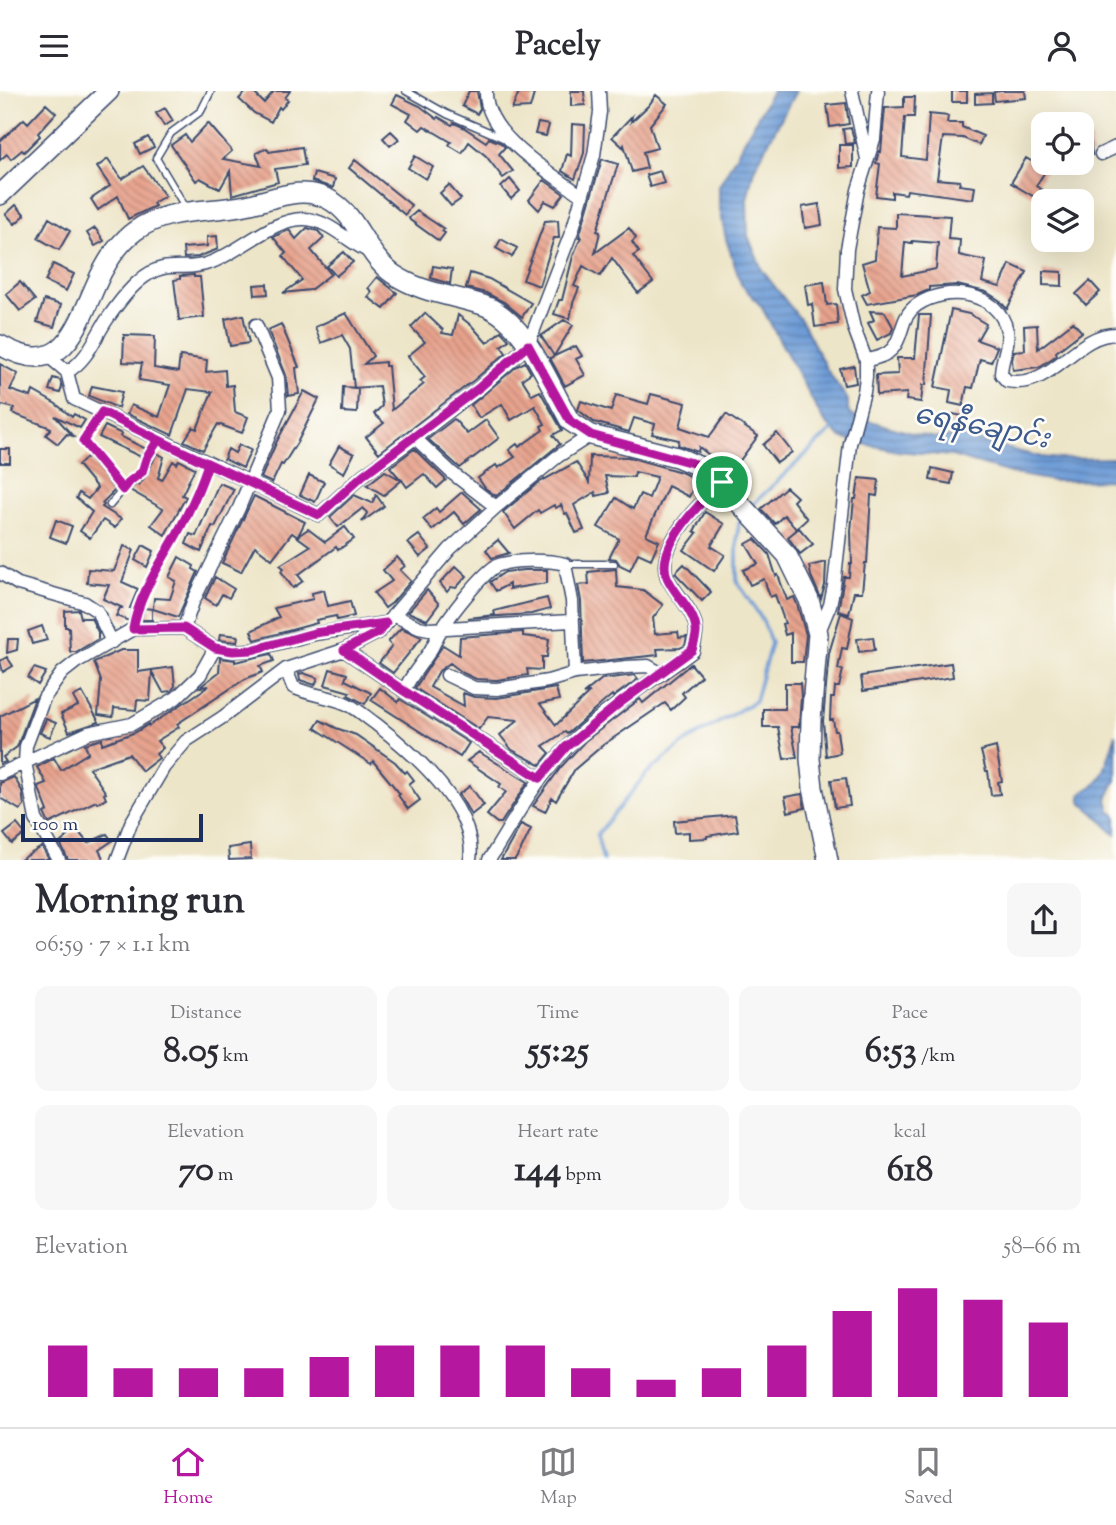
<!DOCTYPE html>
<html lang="en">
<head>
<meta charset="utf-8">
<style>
  body { margin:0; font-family:"Sorts Mill Goudy","Noto Sans Myanmar",serif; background:#f7f7f7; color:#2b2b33; height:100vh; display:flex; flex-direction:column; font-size:26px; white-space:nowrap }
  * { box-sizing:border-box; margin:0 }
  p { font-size:23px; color:#7c7c81 }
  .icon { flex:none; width:38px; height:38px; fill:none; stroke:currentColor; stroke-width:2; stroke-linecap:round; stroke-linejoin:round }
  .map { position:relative; height:769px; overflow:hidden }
  .panel { display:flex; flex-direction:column; background:#fff; flex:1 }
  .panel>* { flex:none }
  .buttons { position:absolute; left:1031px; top:21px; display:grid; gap:14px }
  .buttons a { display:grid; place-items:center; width:63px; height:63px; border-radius:14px; background:#fff; box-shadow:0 7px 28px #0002; font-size:35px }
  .scale { position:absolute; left:21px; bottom:18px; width:182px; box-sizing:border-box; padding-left:7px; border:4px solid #1b2f5e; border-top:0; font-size:19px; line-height:24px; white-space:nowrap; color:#1b2f5e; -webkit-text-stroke:5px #fdfcf7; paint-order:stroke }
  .pin { position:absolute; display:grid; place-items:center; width:60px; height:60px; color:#fff; margin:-30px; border:4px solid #fff; border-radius:50%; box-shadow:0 2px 7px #0007 }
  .round { display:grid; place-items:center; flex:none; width:74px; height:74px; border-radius:14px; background:#f7f7f7 }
  .head { display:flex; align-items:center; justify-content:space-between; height:119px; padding:0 35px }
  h1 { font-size:38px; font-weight:700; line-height:52px }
  .metrics { display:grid; grid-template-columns:repeat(3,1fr); gap:10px; height:119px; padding:7px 35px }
  .metrics div { display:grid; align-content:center; border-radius:14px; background:#f7f7f7; text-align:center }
  .metrics b { font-size:35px; font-weight:700 }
  .metrics small { font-size:19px; font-weight:400 }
  .metrics p { font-size:19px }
  .chart { height:196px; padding:14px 35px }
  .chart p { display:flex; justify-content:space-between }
  .chart svg { width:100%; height:126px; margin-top:7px; stroke:#b5179e; stroke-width:6 }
  header { display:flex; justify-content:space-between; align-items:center; height:91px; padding:0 35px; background:#fff; font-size:32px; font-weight:700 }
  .tab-bar { display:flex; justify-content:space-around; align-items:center; height:98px; border-top:2px solid #e1e1e2; background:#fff; font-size:19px; color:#7c7c81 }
  .tab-bar a { display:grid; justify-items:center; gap:4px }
  .tab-bar .active { color:#b5179e }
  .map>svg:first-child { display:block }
  .water { fill:url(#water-rules); stroke:#44659a; stroke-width:2 }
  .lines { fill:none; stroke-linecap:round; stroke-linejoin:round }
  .stream { stroke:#6d9bd6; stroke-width:3.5 }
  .building { fill:url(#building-back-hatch); fill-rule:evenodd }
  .service-casing { stroke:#3a4a6e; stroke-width:9 }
  .minor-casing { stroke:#3a4a6e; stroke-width:15 }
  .primary-casing { stroke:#3a4a6e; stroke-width:22 }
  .service { stroke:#fff; stroke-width:6 }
  .minor { stroke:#fff; stroke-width:12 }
  .primary { stroke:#fff; stroke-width:19 }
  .route-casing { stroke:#fff; stroke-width:14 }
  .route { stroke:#b5179e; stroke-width:9 }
  .labels { text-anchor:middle; stroke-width:5; stroke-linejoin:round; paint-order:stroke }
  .water-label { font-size:28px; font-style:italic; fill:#3c5a8e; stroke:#fdfcf7 }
</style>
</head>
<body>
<header><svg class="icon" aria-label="menu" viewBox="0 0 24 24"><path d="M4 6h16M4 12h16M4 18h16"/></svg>Pacely<svg class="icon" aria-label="person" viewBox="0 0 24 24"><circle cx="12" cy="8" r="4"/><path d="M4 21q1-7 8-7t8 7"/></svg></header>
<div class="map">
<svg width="1116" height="769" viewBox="0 0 1116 769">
  <defs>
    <pattern id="water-rules" width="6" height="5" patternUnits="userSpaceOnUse" patternTransform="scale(1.75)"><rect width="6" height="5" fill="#6d9bd6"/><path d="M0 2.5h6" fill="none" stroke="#597fb1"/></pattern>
    <pattern id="building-back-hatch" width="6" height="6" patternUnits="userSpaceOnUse" patternTransform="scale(1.75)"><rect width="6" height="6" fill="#e8a38d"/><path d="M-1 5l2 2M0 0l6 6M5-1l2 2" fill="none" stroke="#bb8576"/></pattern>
  </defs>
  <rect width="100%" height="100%" fill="#fdfcf7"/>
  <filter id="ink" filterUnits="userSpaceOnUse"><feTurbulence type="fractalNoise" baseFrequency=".0143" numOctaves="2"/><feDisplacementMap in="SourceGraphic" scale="14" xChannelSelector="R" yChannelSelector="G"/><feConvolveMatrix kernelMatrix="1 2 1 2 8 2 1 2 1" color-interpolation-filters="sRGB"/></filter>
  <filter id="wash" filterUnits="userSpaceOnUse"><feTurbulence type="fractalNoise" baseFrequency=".00686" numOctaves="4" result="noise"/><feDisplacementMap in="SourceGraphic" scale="28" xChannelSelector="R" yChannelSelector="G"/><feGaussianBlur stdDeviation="1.57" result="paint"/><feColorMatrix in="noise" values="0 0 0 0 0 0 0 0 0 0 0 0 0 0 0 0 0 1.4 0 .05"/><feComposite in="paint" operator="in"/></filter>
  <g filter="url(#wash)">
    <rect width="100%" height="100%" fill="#ede5c8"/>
    <path class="water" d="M772,0H796L754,78L747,108L748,145L762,179L803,232L826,277L848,309V318L850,324L914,343L936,347L959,345L1041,366L1060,368L1116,367V389L1054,390L1014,383L952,365L898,360L860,352L841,347L823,329L761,215L741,193L726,148L719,113V95Z
      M1116,643V689L1107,708L1110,719L1116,725V744C1104,734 1096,721 1082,713L1080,704C1084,699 1089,698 1094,694C1106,685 1110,658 1116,643Z"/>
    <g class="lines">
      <path class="stream" d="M751,415L835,336
        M603,769L597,744L646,683L687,650L755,610L771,552L763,530L737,490V447L739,432L743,427"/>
    </g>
    <g id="blocks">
      <path class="building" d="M247,0H252L264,12L274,0H290L285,7L288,9L281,18L279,16L271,31L254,22L239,8Z
        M469,0H477L480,18L477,23L462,15Z
        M571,0H584L585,14L571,15Z
        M952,0H967V11H952Z
        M1001,0H1025L1026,7L995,10L994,1Z
        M519,1L534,3L530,17L512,18Z
        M992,2V12L975,13V3Z
        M397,4L420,15L437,28L438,26L452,34L454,32L463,36L486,51L489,47L501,52L505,56L499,63L513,80L503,87L486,65L469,51L462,62L449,54L451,51L424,35L420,39L407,29L411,23L392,13Z
        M656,4L667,13L650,34L657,57L643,61L647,77L632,81L624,54L623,56L612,46L632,25L631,31L649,14Z
        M904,6H915L914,26H905L902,66L926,69L929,23L948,25L947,32H962V36L983,45L979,54L963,47L943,46L937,88L960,90L959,94L975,96L973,108L907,99L906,103L892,101V107L876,105L880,73L876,72L879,60L881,61L885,17L904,16Z
        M846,12L849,33L830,36L827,14Z
        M46,13L56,22L38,42L40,45L24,61L22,59L11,68L7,63L0,69V50L24,28L28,32Z
        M165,17L173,30L164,35L156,22Z
        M208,32L232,60L223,68L261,75L256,62L267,57L269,61L302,56L305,74L275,78L278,91L232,104L230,80L220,98L200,87L196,90L171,54L185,44L190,51Z
        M538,32L549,34L546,45L535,43Z
        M572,33L585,34L584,62L575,88L562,80L567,63L571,65Z
        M851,37L855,52L845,53L843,38Z
        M391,40L399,48L390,55L383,47Z
        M148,46L154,56L140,63L135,53Z
        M1090,46L1092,64L1082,65V47Z
        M839,54H853V76L839,77Z
        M415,65L433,76L426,88L408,77Z
        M1026,67L1046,79L1036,95L1059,110H1041L1011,92Z
        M108,68L122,88L143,75L165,105L153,112L155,115L128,128L118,105L98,119L91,108L110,95L97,76Z
        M602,68L618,73L597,140L600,141L595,162L629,137L636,147L632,151L639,161L633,165L653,191L638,202L612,167L600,185L583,175L574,195L579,197L573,212L570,228L554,223L559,209H562L573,165L581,146H579Z
        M355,69L411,114L405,124L349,77Z
        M660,80L664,92L650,96L646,84Z
        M314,82L335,88L333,97L312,90Z
        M510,88L520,100L511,108L501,96Z
        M544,89L564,103L555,115L545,110L539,119L529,109Z
        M449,94L461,108L451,115L440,102Z
        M819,113L822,134L805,137L802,116Z
        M16,114L25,124L15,133L6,123Z
        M417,120L444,138L442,140L445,142L439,150L410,129L409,127Z
        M896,122L950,125L948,148L960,149L959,164L986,170L982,191L1000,196L1010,173L1027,181L1007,218L999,209L986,201L957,194L929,196V199L917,204L867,213L862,204L870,200L862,172L875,168L877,136L896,137ZM912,150L938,152L936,178L902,185L905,151L912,152Z
        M49,127L70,140L59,159L38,147Z
        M558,129L559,147H554L539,195L523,189L545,130Z
        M95,137L104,150L95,155L87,142Z
        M307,137L318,140L324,147L311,159L331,183L310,199L283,202L302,189L283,165L286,162L273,146L289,139L296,148Z
        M217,145L218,158L198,166L184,167L183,157L207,155V146Z
        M501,148L517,157L512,166L496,157Z
        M344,161L353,171L336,185L327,175Z
        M53,173L74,183L66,200L45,190Z
        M433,175L452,178L450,193L431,187Z
        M1043,180L1062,181V195L1043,194Z
        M470,182L489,188L531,212L522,226L504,211L486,202L466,197Z
        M194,184V186H200L204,226L179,229L174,189L180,188V185Z
        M377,186L397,202L384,218L368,206L372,201L368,197Z
        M1090,190L1100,201L1086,214L1076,203Z
        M20,191L35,209L20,220L6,203Z
        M824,191L827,214L836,213L838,233L815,236L812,213L808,214L805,194Z
        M267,193L268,203L255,204L254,194Z
        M44,209L61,214L54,236L37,231Z
        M951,219L969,223L986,233L977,249L997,256L991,271L980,268L973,297L967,296L963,315L949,312L951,299L935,296Z
        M870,220L885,221L893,236L891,242L877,249L868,232L874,229Z
        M346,222L373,265L364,273L385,271V275H388L392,319L424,293L420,290L425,286L408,265L425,251L411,236L425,222L443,239L442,242L453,244L458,224L472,235L487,252L501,240L509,249L501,255L506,262L474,289L379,362L366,346L384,332L374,323L382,315L379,295L354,297L350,258L342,244L321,252L315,236Z
        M243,224L249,252L230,255L225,228Z
        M919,224H931L926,294H923L921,311L906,309L907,302L877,304L876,284L898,283L897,267H915Z
        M564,229L573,234L554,265L541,245Z
        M1073,231L1082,241L1056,261L1057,264L1039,276L1013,279L1012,269L1014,260L1025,259L1024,235L1037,234L1038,258Z
        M281,233L299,276L296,277L299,303L288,305L286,284L268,239Z
        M124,244L155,245L154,277L178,281L180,265L207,269L206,281L225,279L226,295L233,294L235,321L248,326L242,342L218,333L203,359L184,350L193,336L197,338L212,301L188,298L172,344L127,323L131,314L159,326L170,294L139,289L142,272L123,271Z
        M576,255L582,265L576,268L585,284L565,295L550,267Z
        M525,271L531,282L522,288L532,304L540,300L562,339L553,344L560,353L496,405L485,397L478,387L496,374L498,377L515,366L509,359L517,353L519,356L543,339L541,335L545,333L535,315L511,329L502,313L479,327L471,314L517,275Z
        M0,273L18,283L10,299L31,306L33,300L56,313L72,326L74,323L85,329L80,337L55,325L73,345L67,343L58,353L46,344L51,337L12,322L14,317L2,314L0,318Z
        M854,275L856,292L844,294L840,278Z
        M53,287L60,289L62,296L60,302L49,299Z
        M92,295L122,301L118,317L89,305Z
        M343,296L358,297L357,322L342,321Z
        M304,300L319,308L298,350L283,374L281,373L272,392L261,387L276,352Z
        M651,303L686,312L680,336L709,346L726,323L758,345L735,376L718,371L699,356L698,361L678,354L679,349L652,343L655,333L634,327L629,341L594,331L578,319L581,310L611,320L616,304L648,313Z
        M953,323L967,326L964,338L951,335Z
        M454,328L467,343L486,329L499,347L460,377L428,348Z
        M105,335L122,343L120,345L146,358L141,366L99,346Z
        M777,342L792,361L777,372L763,354Z
        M239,354L251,359L243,377L224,368L228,358L235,362Z
        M339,355L354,363L344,382L329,373Z
        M0,358H10V372H0Z
        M414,358L446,389L437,397L424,383L407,396L402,389L384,404L367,394L385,380L401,389L390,376Z
        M157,362L164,366L158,387L162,389L173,370L177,373L179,369L195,377L182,404L186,406L165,444L151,434L163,418L130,399L137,392L139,394L146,385Z
        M88,365L115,399L102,412L104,414L102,416L121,428L115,437L103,429L90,447L80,440L92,421L76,407L79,402L88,408L97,397L78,374Z
        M590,365L628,366L681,381L697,389L689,406L668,395L646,444L659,450L651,468L638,462L630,479L620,474L616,468L609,467L619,448L598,436L616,407L633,418L640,403L649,407L657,386L635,381L634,386L605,385L609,402L596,405L595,401L574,414L584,439L576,442L567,422L565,423L561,414L556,417L554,414L540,422L538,419L515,438L503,421L538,392L576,371L589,391Z
        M932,377L953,382L951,393L930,389Z
        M309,384L324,391L315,411L300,404Z
        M859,387L879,389L877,405L871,404L867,472H865L862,501H854L849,523L838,520L844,486H849L850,473H852L851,440L854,408H856Z
        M219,392L234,398L215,436L212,435L201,461L186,453L190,443L196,445Z
        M786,396L797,406L793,410L807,428L796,438L784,424L775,433L761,418Z
        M462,401L481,418L464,433L454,421L432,439L423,428L436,417L439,421Z
        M354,404L372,412L376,404L384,415L362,431L367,422L363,417L338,436L330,426Z
        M254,405L305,431L298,445L308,438L325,451L345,436L354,448L338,459L336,456L298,484L303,490L293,497L281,480L284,477L280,474L310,455L292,442L272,468L255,455L241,481L222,472Z
        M705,421L724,433L711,455L725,464L714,480L684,459L697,442L694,440Z
        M56,429L72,435L66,452L50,446Z
        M799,437L813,453L800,463L788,446Z
        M419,444L430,458L420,466L408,452Z
        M755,448L769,463L776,485L778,484L787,509L794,506L797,513L806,544L803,571H791V542L785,544L782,533L785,532L775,504L770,506L764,488L750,494L743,479L758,473L746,453Z
        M498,449L509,462L492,467L486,459Z
        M143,454L154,460L147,476L135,469Z
        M124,455L134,459L122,491L138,498L130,517H133L129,530L116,525L120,517H123L103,508L109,494L87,492L88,478L114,480Z
        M179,466L194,475L193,478L198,481L178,526L153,518L154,507L170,508L176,490L169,486Z
        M397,466L405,475L400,479L411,490L392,512L385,517L374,502L392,490L383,479Z
        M826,471L825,494L821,508L811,485L809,475Z
        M684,473L711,501L702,510L675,482Z
        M456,475L467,485L456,497L451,496L447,501L440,492Z
        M616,478L617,496L643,499L663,514L653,527L655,543L678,541L679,547L687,546L685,555L680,557L657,558L658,564L583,572L581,510L578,494L589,493L588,481Z
        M524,479H547V492L509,498V493L496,500L490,491L505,481Z
        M215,486L234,498L229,507L222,503L216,514L205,507Z
        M324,499L328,515L350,510L354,525L337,529L336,525L316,529L317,532L255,549L251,540L279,526L274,517L313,508L312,502Z
        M427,499L439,513L427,529L408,521Z
        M547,507L550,518L531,523L468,527L495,524L494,520Z
        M144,517L152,518V529H141Z
        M65,520L79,519L81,527H91L98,541V548L76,561H70L69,536H65Z
        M841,522L853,527L847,558L842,557L838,578L843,579L839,596H835L834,607H831L830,629H833L835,640H837L840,662L826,665L823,630L829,562Z
        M42,535L47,549L32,553L28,540Z
        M401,537L422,546L393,582L379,572L392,555L388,551Z
        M523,541V545L549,548L547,566H542V579L527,578L528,584L497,589L476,588L463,582L450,572L439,580L430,596L464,615L463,602L474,606L497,607L556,597L559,609L540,613L556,634L590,601L583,603L602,588L635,584L638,588L613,606L612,604L567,643L565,641L543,655L550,662L540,674L512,659L500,644L518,629L488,626L479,638L415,597L443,554L459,564L460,546Z
        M220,543L238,545L237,551L219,549Z
        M873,546L875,559L859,561L857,548Z
        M8,548H18L17,559L7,562Z
        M121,559H138V581L173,576L175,595L171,600L163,601L152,581L150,610L137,609L136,619L114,617L113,626L98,624L101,590L94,571Z
        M271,563L274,570L260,575L263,581L245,588L177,633L179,636L157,650L163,657L156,663L159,667L142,680L129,663L89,677L106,702L104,703L106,708L97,712L96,710L49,733L44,722L48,720L38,695L46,692L37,676L54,667L61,679L88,662L85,653L102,648V653L136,641L149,633V635L209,595L200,596L219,581L220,567L235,569V571Z
        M7,566L13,575L3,581L0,570Z
        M951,572L953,586L863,600L861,585Z
        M691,573L701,585L682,602L685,606L671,619L665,612L603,654L575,678L556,710L552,707L545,721L533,715L561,676L585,650L640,608L643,612Z
        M34,577L46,581L38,594L28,587Z
        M330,578L347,583L345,589L371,602L365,613L348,604L350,601L325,594Z
        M303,582L318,587L315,594L300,589L299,583Z
        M785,592H800L801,606L799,636H791L797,666L784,668L778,636H763V618H785Z
        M380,597L398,611L400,608L469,652L460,666L371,609Z
        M82,601L99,631L69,641L61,623L78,615L73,606Z
        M35,607L17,656L3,666L6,671L0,673V625Z
        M46,628L56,632L50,646L40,642Z
        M320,629L336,637L356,644L395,671L405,682L407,680L414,689L409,693L420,709L408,718L398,704L400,703L373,670L371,673L315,637Z
        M996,656L1002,690L998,691L1000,703L991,704L988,680H986L981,660Z
        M479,661L528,691L501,732H497L487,724L506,701L499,696L501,693L467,670Z
        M14,686L22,700L24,714L20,719L0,707V692Z
        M846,687L850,715L835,717L831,689Z
        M470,695L484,714L471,724L459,703Z
        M802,703L805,717L788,721L785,706Z
        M735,724L738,740L707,745V747L689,748V741L675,742L674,730Z
        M17,733L25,743L12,753L4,743Z
        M521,733L531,738L521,759L515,769H501Z
        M76,738L88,752L107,743L112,750L99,759L104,769H68L60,752Z
        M250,754L251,768L229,769L228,757Z
        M42,756L49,769H20Z"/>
    </g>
  </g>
  <g filter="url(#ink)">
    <use href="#blocks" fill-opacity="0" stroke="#3a4a6e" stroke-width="2"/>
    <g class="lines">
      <defs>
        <path id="service" d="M406,0L447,23L503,47
          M187,119L156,67L171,42L201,20L211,0
          M102,321L83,350L123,399
          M110,414L130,390L142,381L146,368L158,349
          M565,473H614
          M133,538C139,503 160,474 177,443C189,421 200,398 208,373"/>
        <path id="minor" d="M486,0C484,44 551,82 582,105
          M852,0L867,68
          M1101,63L1116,56
          M48,265L67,281L74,308L319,424L363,384L415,347L480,296L528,254L573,137L594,64L600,21L599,0
          M866,269C912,263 892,231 917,214C946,194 999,200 1007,240C1010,254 1001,268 1001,283L1007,290C1053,299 1074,243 1116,243
          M67,281C89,268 94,247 108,227C117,214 127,200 139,190C166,166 183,182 209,172C239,162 274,126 305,128C329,129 349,152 370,161
          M415,347L452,382L496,416
          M0,482L18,493L85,512L97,520L112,551
          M393,524L419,536L429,538L571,530
          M184,537L193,511L239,417L280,319L278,287L256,234
          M818,543L830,514L834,495L850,353L864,301L866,286V269L854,237L845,198L847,158L858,99L874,48L878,0
          M344,559L404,600L540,687
          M286,578L293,596C311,605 332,605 349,614C359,619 367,627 376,633C412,661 478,717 470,769
          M447,584L474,597L497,598L548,590L575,582L627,576L648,575L662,583
          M404,600C410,585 421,574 430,560C434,554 436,547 440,541C448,526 482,483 496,475C512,468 549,469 565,473L572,510L575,582
          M0,683L88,642L132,633L176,607L200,584L215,557
          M59,769L36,728L25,671L26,655L44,607L62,582L76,571L133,538L184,537L215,557L233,560L252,559L314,543L386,532
          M117,769L131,732L164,676L186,650L223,626L286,578L344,559L379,541L450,458L496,416L557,366L591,344
          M489,769C513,731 534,691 565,658C601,619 651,592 693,560C694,553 697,544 696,538C695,521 674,501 667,486C655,455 702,410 722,391"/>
        <path id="primary" d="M0,104L109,0
          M0,254C68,293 78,228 102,181C110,166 121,150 135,140C167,116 208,122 246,114C274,108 301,94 328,108C359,124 365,164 393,183C421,202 452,204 483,214C526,229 548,292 570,330L591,344L677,366L710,380L787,464L809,509L818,543L811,629L810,668L813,697L828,769"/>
      </defs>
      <use href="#service" class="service-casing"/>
      <use href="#minor" class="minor-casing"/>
      <use href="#primary" class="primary-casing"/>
      <use href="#service" class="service"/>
      <use href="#minor" class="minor"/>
      <use href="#primary" class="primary"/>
    </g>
  </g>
  <g class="lines" filter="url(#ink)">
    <defs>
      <path id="route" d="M722,391L696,373L591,344L570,330L528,254L480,296L363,384L319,424L158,349L146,368L142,381L130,390L123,399L83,350L102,321L208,373C200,397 189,421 177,443C160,474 139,503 133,538L184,537L215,557L233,560L252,559L314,542L386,532L379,541L344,559L404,600L540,687L566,656L621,611L692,559C694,553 697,544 696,538C694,519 674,503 667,486C655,455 702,410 722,391"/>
    </defs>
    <use href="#route" class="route-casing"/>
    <use href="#route" class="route"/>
  </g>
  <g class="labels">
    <g class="water-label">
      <text transform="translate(982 334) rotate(11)" y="10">ရေနီချောင်း</text>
    </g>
  </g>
</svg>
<div class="buttons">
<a><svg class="icon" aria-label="locate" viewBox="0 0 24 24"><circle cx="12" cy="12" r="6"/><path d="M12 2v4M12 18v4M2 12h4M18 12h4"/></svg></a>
<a><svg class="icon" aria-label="layers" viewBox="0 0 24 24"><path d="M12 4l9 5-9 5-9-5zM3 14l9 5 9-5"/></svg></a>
</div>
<div class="scale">100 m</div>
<div class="pin" style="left:722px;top:391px;background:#1e9e55"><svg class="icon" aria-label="arrive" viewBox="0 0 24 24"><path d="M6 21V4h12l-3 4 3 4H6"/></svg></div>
</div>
<section class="panel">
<div class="head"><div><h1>Morning run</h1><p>06:59 · 7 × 1.1 km</p></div><a class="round"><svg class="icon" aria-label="share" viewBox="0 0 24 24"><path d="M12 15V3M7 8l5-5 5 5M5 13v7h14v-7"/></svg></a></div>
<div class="metrics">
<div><p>Distance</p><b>8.05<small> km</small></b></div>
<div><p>Time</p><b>55:25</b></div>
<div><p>Pace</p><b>6:53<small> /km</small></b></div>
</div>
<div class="metrics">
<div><p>Elevation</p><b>70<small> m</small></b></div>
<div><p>Heart rate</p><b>144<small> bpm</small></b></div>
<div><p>kcal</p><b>618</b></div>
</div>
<div class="chart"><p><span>Elevation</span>58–66 m</p>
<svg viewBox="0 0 160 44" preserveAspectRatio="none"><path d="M5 44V26M15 44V34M25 44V34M35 44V34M45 44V30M55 44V26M65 44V26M75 44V26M85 44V34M95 44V38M105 44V34M115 44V26M125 44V14M135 44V6M145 44V10M155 44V18"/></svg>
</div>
</section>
<nav class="tab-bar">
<a class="active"><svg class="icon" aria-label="home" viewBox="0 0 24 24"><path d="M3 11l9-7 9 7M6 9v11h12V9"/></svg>Home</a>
<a><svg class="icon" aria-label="map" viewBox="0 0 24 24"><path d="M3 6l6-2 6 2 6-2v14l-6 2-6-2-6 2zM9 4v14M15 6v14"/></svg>Map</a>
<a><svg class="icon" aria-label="saved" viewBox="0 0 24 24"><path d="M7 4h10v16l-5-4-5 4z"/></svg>Saved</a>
</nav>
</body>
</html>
